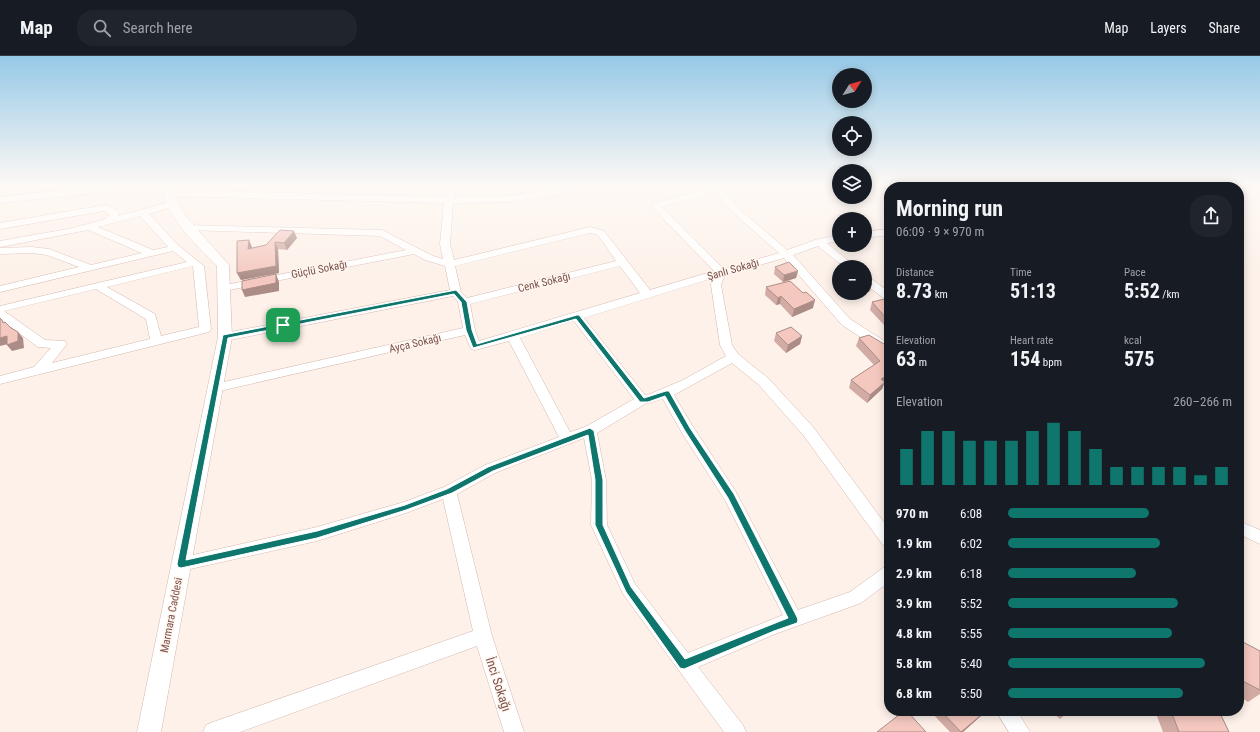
<!DOCTYPE html>
<html lang="en">
<head>
<meta charset="utf-8">
<style>
  body { margin:0; font-family:"Roboto Condensed",sans-serif; background:#20242c; color:#f1f3f6; height:100vh; display:flex; flex-direction:column; font-size:15px; white-space:nowrap }
  * { box-sizing:border-box; margin:0 }
  p { font-size:13px; color:#9ea1a6 }
  .icon { flex:none; width:22px; height:22px; fill:none; stroke:currentColor; stroke-width:2; stroke-linecap:round; stroke-linejoin:round }
  .map { position:relative; flex:1; overflow:hidden }
  .panel { position:absolute; left:884px; top:126px; width:360px; height:534px; display:flex; flex-direction:column; background:#171b24; border-radius:16px; box-shadow:0 2px 10px #0003 }
  .panel>* { flex:none }
  .needle { width:26px; rotate:53deg }
  .fabs { position:absolute; left:832px; top:12px; display:grid; gap:8px }
  .fabs a { display:grid; place-items:center; width:40px; height:40px; border-radius:50%; background:#171b24; box-shadow:0 2px 10px #0003; font-size:20px }
  .pin { position:absolute; display:grid; place-items:center; width:34px; height:34px; color:#fff; margin:-17px; border-radius:8px; box-shadow:0 2px 6px #0006 }
  .round { display:grid; place-items:center; flex:none; width:42px; height:42px; border-radius:16px; background:#20242c }
  .summary { display:flex; align-items:center; justify-content:space-between; height:68px; padding:0 12px }
  h1 { font-size:22px; font-weight:700; line-height:30px }
  .stats { display:grid; grid-template-columns:repeat(3,1fr); gap:6px; height:68px; padding:4px 12px }
  .stats div { display:grid; align-content:center }
  .stats b { font-size:20px; font-weight:700 }
  .stats small { font-size:11px; font-weight:400 }
  .stats p { font-size:11px }
  .chart { height:112px; padding:8px 12px }
  .chart p { display:flex; justify-content:space-between }
  .chart svg { width:100%; height:72px; margin-top:4px; stroke:#0f766e; stroke-width:6 }
  ul { padding:0 12px; list-style:none; font-size:13px }
  li { display:grid; grid-template-columns:64px 48px 1fr; align-items:center; height:30px }
  li i { height:10px; border-radius:5px; background:#0f766e }
  header { display:flex; align-items:center; gap:24px; box-sizing:border-box; height:56px; padding:0 20px; background:#171b24; border-bottom:1px solid #363941 }
  header strong { font-size:19px }
  nav { display:flex; gap:22px; margin-inline-start:auto; font-size:14px }
  .search { width:280px; height:36px; background:#20242c; display:flex; align-items:center; gap:10px; box-sizing:border-box; padding:0 14px; border-radius:16px; color:#9ea1a6; font-size:15px }
  .map>svg:first-child { display:block }
  .lines { fill:none; stroke-linecap:round; stroke-linejoin:round }
  .minor-casing { stroke:#d3b8b0; stroke-width:1 }
  .tertiary-casing { stroke:#d3b8b0; stroke-width:1 }
  .minor { fill:#fff; fill-rule:evenodd }
  .tertiary { fill:#fff; fill-rule:evenodd }
  .wall { fill:#d2aca4 }
  .shaded-wall { fill:#ab8c86 }
  .building { fill:#f4c8bf; stroke:#ab8c86 }
  .route { fill:#0f766e; stroke:#fff; fill-rule:evenodd }
  .labels { text-anchor:middle; stroke-width:3; stroke-linejoin:round; paint-order:stroke }
  .street-label { font-size:11px; fill:#7a514a; stroke:#fff6f0 }
  .near-street-label { font-size:13px; fill:#7a514a; stroke:#fff6f0 }
</style>
</head>
<body>
<header>
<strong>Map</strong>
<div class="search"><svg class="icon" aria-label="search" viewBox="0 0 24 24"><circle cx="10" cy="10" r="6"/><path d="M15 15l6 6"/></svg>Search here</div>
<nav><a>Map</a><a>Layers</a><a>Share</a></nav>
</header>
<div class="map">
<svg width="1260" height="676" viewBox="0 0 1260 676">
  <rect width="100%" height="100%" fill="#fdf1e9"/>
  <g class="lines">
    <defs>
      <path id="minor" d="M449,130H457L454,141L510,140L578,130H598L594,133L510,146L453,147L450,188L454,204L590,171L604,175L650,234L714,215L651,150L653,148L714,130H723L721,133L745,158L787,194L815,184L839,179V185L827,187L856,211H844L818,190L793,199L850,263L889,288V298L885,297L842,269L784,202L725,219L721,229L732,289L738,298L769,323L814,372L889,473V491L883,489L866,466L804,380L759,329L732,307L674,339L692,369L736,436L798,554L850,536L883,512L889,510V526L861,547L775,578L698,611L743,669L746,676H724L623,538L591,469L592,424L584,382L495,417L457,438L492,580L524,676H504L477,590L240,676H203L206,669L213,666L473,575L443,443L406,457L317,485L181,515L175,513L173,508L175,503L317,471L404,446L444,431L485,409L559,381L509,285L475,294L471,293L465,279L215,336L210,335L209,332L210,329L215,328L463,272L458,246L453,240L225,285L221,284L219,281L221,278L225,277L450,234L445,210L425,204L414,198L224,235L219,232L220,230L406,194L380,180L187,174L184,173L182,171L184,169L382,174L433,200L443,203L440,188L444,147L167,140L162,137L167,134L445,141ZM714,136L739,162L779,197L724,213L662,151ZM590,177L598,179L616,205L467,242L461,236L455,210ZM620,210L640,237L479,285L475,274L470,248ZM713,222L711,229L720,289L726,300L683,324L650,338L645,339L584,262ZM574,265L634,343L585,371L570,376L520,282ZM663,343L682,377L725,444L783,559L688,597L635,528L607,469L606,424L597,377L645,348Z
        M937,130H946V131H937Z
        M1145,130H1153V131H1145Z
        M173,145L178,148L176,150L149,158L179,190L204,210L211,273L209,276L0,328V320L34,311L51,292L38,291L0,263V250L187,206L173,195L0,236V230L79,211L47,199L32,197L0,198V192L32,191L49,193L91,209L142,197L88,174L0,191V185L73,172L106,163L109,158L104,155L0,173V167L105,149L116,153L119,158L118,160ZM140,160L168,191L153,194L98,171ZM193,210L199,271L161,280L155,258L107,231ZM96,233L146,263L150,283L52,307L67,288L65,285L45,284L4,255Z
        M889,173V179L865,182V176Z
        M865,220L869,221L889,236V244L885,243L865,228Z
        M1239,465L1260,474V488L1239,478Z
        M996,655H1017L1030,676H1009Z"/>
      <path id="tertiary" d="M103,130H139L133,133L0,147V141Z
        M162,130H172L174,139L185,159L229,209L232,281L161,676H137L218,281L217,210C196,189 164,159 162,130Z"/>
    </defs>
    <use href="#minor" class="minor-casing"/>
    <use href="#tertiary" class="tertiary-casing"/>
    <use href="#minor" class="minor"/>
    <use href="#tertiary" class="tertiary"/>
  </g>
  <path class="wall" d="M280,174L297,182L287,194L278,193L279,217L241,224L237,217L252,191V192L266,189Z
    M775,211L798,215L796,222L783,226L774,218Z
    M766,231L813,252L792,261L780,248L776,249L765,239Z
    M870,235L859,241L854,237H865Z
    M889,242V268L887,267L884,269L870,254L872,246Z
    M776,277L802,280L800,288L786,297L774,285Z
    M859,282L889,291L884,328L882,333L867,347L849,332L851,324L874,309L856,290Z
    M1239,584L1260,595V638L1248,646L1239,640Z
    M930,655H986L982,659L963,676H950Z
    M1051,655H1069L1060,663Z
    M1155,655H1219L1229,676H1163Z"/>
  <path class="shaded-wall" d="M294,175L297,182L287,194L284,187Z
    M249,184L252,191L251,200L248,193Z
    M275,186L278,193L279,217L241,224L237,217Z
    M798,215L796,222L783,226L784,219Z
    M276,218L279,226V235L245,241L242,234Z
    M872,228L870,235L859,241L860,237H865V231Z
    M781,240L780,248L776,249L778,242Z
    M815,244L813,252L792,261L794,253Z
    M889,260L887,267L884,269L886,262Z
    M18,276L23,282L24,292L12,295L7,289Z
    M7,280L12,287L0,290V282Z
    M802,280L800,288L786,297L788,289Z
    M889,319V325L884,328L882,333L867,347L870,339L881,323Z
    M986,655L982,659L963,676H961Z"/>
  <path class="building" d="M280,174L294,175L284,187L275,186L276,210L237,217V185L249,184L248,193L266,189Z
    M789,206L798,215L784,219L775,211Z
    M276,218V227L242,234V225Z
    M865,220L872,228L865,231Z
    M790,225L803,237L806,236L815,244L794,253L781,240L778,242L766,231Z
    M889,242V260L886,262L872,246Z
    M0,262L2,264L3,267L5,266L11,272L18,276V285L7,289V280L0,282Z
    M791,271L802,280L788,289L776,277Z
    M869,279L889,291V319L881,323L885,326L870,339L851,324L880,305L859,282Z
    M1239,584L1260,595V634L1239,623Z
    M904,655H907L926,676H877Z
    M941,655H986L961,676Z
    M1171,655H1219L1229,676H1179Z"/>
  <linearGradient id="sky" x2="0" y2="1"><stop stop-color="#96c9e7"/><stop offset="0.58" stop-color="#fef9f5"/><stop offset="1" stop-color="#fef9f5" stop-opacity="0"/></linearGradient>
  <rect width="1260" height="224" fill="url(#sky)"/>
  <path class="route" d="M456,234L467,246L472,274L477,288L577,259H579L644,342L666,335H669L690,372L734,438L797,561L798,564L797,567L774,575L684,613L680,612L626,536L595,469V424L588,379L493,415L452,437L406,454L317,482L181,512L178,511L177,508L223,279ZM454,238L461,246L466,274L473,292L576,263L640,346H648L665,340L685,375L728,442L788,562L685,603L631,531L603,469V424L594,375L590,372L488,411L447,433L405,449L317,475L186,504L228,282Z"/>
  <g class="labels">
    <g class="street-label">
      <text transform="translate(319 213) rotate(-11)" y="4">Güçlü Sokağı</text>
      <text transform="translate(733 213) rotate(-16)" y="4">Şanlı Sokağı</text>
      <text transform="translate(544 226) rotate(-14)" y="4">Cenk Sokağı</text>
      <text transform="translate(415 287) rotate(-13)" y="4">Ayça Sokağı</text>
      <text transform="translate(171 559) rotate(-79)" y="4">Marmara Caddesi</text>
    </g>
    <g class="near-street-label">
      <text transform="translate(499 628) rotate(72)" y="5">İnci Sokağı</text>
    </g>
  </g>
</svg>
<div class="fabs">
<a><svg class="needle" viewBox="-14 -14 28 28"><path d="M0-13l5 13h-10z" fill="#e53935"/><path d="M0 13l5-13h-10z" fill="#9ea1a6"/></svg></a>
<a><svg class="icon" aria-label="locate" viewBox="0 0 24 24"><circle cx="12" cy="12" r="6"/><path d="M12 2v4M12 18v4M2 12h4M18 12h4"/></svg></a>
<a><svg class="icon" aria-label="layers" viewBox="0 0 24 24"><path d="M12 4l9 5-9 5-9-5zM3 14l9 5 9-5"/></svg></a>
<a>+</a>
<a>−</a>
</div>
<div class="pin" style="left:283px;top:269px;background:#1e9e55"><svg class="icon" aria-label="arrive" viewBox="0 0 24 24"><path d="M6 21V4h12l-3 4 3 4H6"/></svg></div>
<section class="panel">
<div class="summary"><div><h1>Morning run</h1><p>06:09 · 9 × 970 m</p></div><a class="round"><svg class="icon" aria-label="share" viewBox="0 0 24 24"><path d="M12 15V3M7 8l5-5 5 5M5 13v7h14v-7"/></svg></a></div>
<div class="stats">
<div><p>Distance</p><b>8.73<small> km</small></b></div>
<div><p>Time</p><b>51:13</b></div>
<div><p>Pace</p><b>5:52<small> /km</small></b></div>
</div>
<div class="stats">
<div><p>Elevation</p><b>63<small> m</small></b></div>
<div><p>Heart rate</p><b>154<small> bpm</small></b></div>
<div><p>kcal</p><b>575</b></div>
</div>
<div class="chart"><p><span>Elevation</span>260–266 m</p>
<svg viewBox="0 0 160 44" preserveAspectRatio="none"><path d="M5 44V22M15 44V11M25 44V11M35 44V17M45 44V17M55 44V17M65 44V11M75 44V6M85 44V11M95 44V22M105 44V33M115 44V33M125 44V33M135 44V33M145 44V38M155 44V33"/></svg>
</div>
<ul>
<li><b>970 m</b>6:08<i style="width:63%"></i></li>
<li><b>1.9 km</b>6:02<i style="width:68%"></i></li>
<li><b>2.9 km</b>6:18<i style="width:57%"></i></li>
<li><b>3.9 km</b>5:52<i style="width:76%"></i></li>
<li><b>4.8 km</b>5:55<i style="width:73%"></i></li>
<li><b>5.8 km</b>5:40<i style="width:88%"></i></li>
<li><b>6.8 km</b>5:50<i style="width:78%"></i></li>
</ul>
</section>
</div>
</body>
</html>
